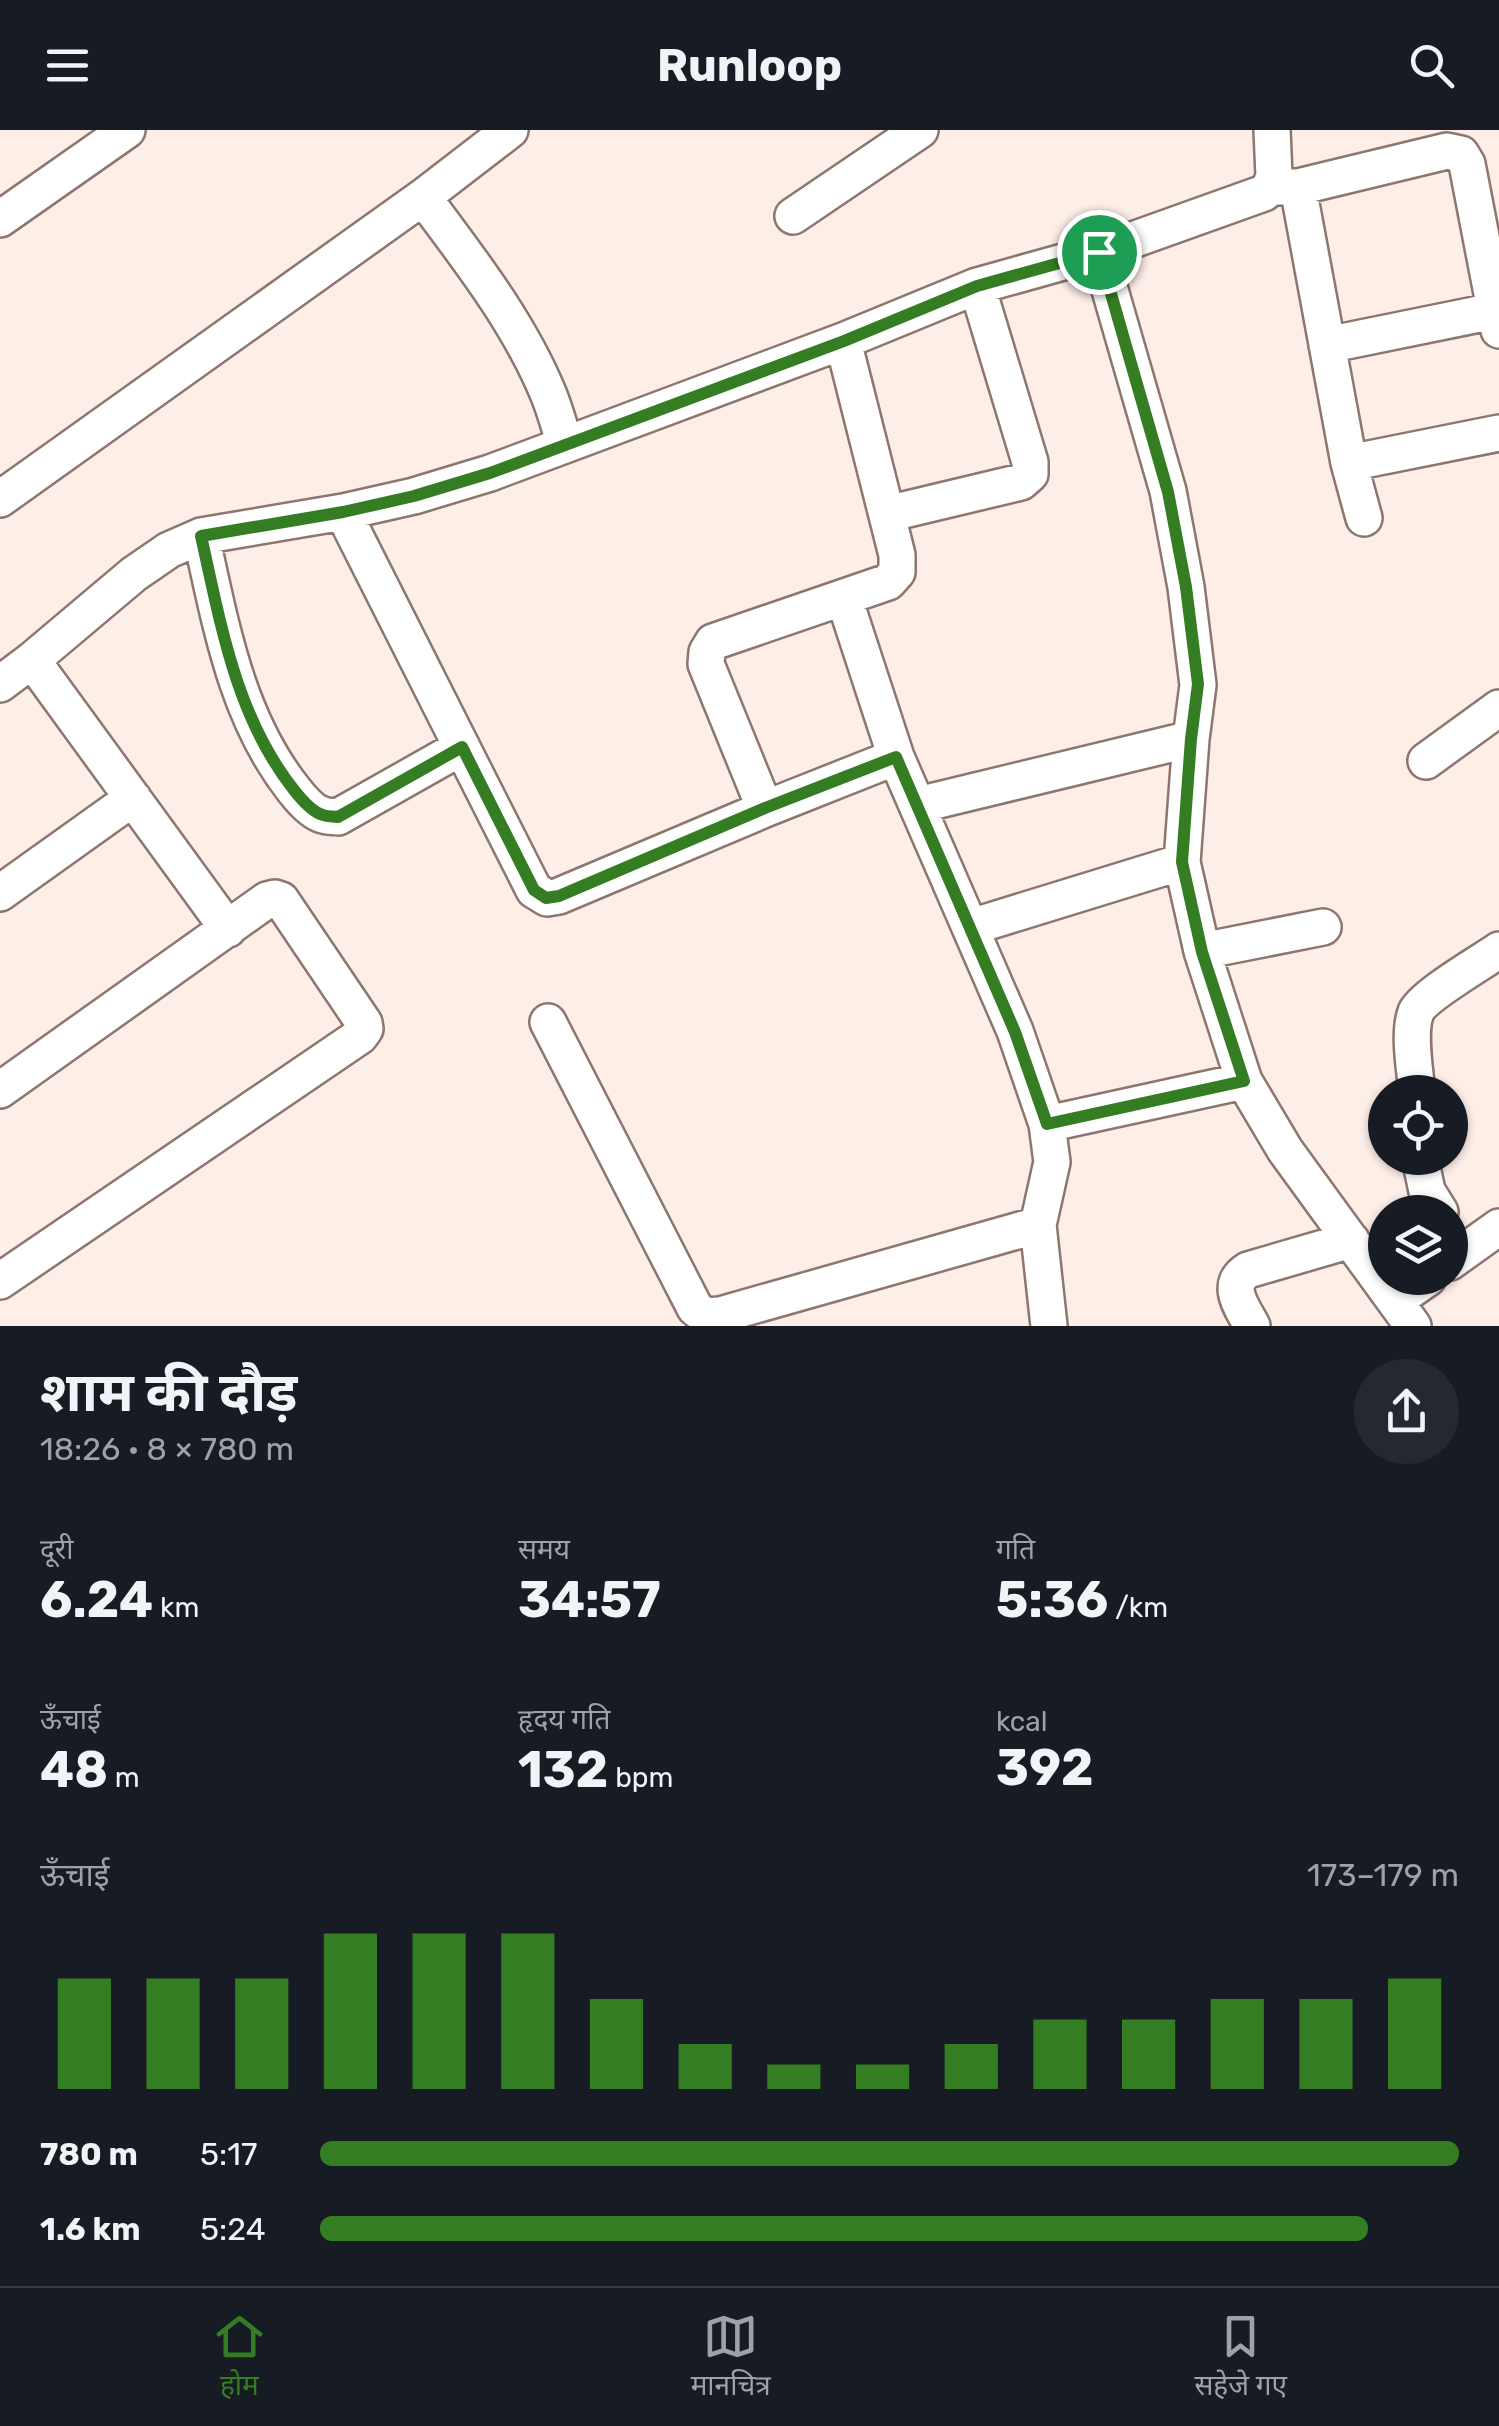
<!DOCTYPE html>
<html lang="hi">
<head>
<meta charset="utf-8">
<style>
  body { margin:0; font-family:Rubik,"Noto Sans Devanagari",sans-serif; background:#242831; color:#f1f3f6; height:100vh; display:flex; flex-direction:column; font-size:38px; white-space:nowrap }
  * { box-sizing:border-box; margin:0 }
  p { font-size:32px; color:#9ea1a6 }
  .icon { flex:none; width:55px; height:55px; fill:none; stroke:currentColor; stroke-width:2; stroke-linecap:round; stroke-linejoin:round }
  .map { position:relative; height:1196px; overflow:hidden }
  .panel { display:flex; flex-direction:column; background:#171b24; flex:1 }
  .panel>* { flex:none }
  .tools { position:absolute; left:1368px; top:945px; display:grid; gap:20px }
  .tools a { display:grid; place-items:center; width:100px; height:100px; border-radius:50%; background:#171b24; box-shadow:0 2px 8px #0004; font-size:50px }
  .pin { position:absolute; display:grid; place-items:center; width:85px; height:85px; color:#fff; margin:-42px; border:5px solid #fff; border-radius:50%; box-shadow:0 2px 10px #0007 }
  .round { display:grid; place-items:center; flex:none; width:105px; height:105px; border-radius:52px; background:#242831 }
  .head { display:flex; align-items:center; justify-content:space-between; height:170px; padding:0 40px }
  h1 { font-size:55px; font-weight:700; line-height:75px }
  .metrics { display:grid; grid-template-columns:repeat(3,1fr); gap:15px; height:170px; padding:10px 40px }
  .metrics div { display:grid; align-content:center }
  .metrics b { font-size:50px; font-weight:700 }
  .metrics small { font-size:28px; font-weight:400 }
  .metrics p { font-size:28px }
  .chart { height:280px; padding:20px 40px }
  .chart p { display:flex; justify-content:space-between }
  .chart svg { width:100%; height:180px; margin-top:10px; stroke:#347d22; stroke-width:6 }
  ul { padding:0 40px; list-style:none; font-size:32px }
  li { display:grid; grid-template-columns:160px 120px 1fr; align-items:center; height:75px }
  li i { height:25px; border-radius:12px; background:#347d22 }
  header { display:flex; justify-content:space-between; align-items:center; height:130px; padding:0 40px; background:#171b24; font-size:45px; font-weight:700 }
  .tab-bar { display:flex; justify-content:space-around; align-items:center; height:140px; border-top:2px solid #363941; background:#171b24; font-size:28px; color:#9ea1a6 }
  .tab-bar a { display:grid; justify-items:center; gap:5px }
  .tab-bar .selected { color:#347d22 }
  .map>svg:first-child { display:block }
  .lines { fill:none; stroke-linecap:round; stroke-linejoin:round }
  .street-casing { stroke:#8d766e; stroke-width:40 }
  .street { stroke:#fff; stroke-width:35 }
  .route-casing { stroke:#fff; stroke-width:20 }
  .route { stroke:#347d22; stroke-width:12 }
</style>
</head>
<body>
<header><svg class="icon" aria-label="menu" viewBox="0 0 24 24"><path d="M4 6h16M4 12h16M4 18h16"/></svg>Runloop<svg class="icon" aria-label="search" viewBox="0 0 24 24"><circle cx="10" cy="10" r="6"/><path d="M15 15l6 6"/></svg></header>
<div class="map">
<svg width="1499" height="1196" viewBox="0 0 1499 1196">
  <rect width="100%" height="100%" fill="#fdeee8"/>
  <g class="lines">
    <defs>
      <path id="street" d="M1270,57L1274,46L1272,0
        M1298,57L1349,333L1364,388
        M423,67C469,129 518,191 548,263C555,280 560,298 565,315
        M793,86L920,0
        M0,89L127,0
        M1099,122L1168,361L1186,457L1198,555L1191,609L1182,732L1202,821L1244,951L1285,1020L1413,1196
        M1327,215L1499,180
        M1349,333L1499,303
        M0,369L423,67L510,0
        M343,382L534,760L547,768L559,766L765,679L896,627
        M887,384L1021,352L1030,344V332L977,156
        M201,406C221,495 236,587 294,660C301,669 312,682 323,685C328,687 333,686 338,687L462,617
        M844,468L896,627L1015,901L1047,994L1052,1032L1038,1095L1049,1196
        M32,530L228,799
        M0,554L32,530L134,444L169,420L201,406L343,382L414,366L490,343L843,211L977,156L1099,122L1264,63L1270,57H1298L1447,21L1461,24L1467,34L1499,200
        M1426,631L1499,578
        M918,675L1191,609
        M765,679L706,534L707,522L713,512L888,452L897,442V425L843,211
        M0,763L133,668
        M971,797L1182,732
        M1202,821L1323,797
        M548,892L695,1178L705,1186L720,1185L1038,1095
        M0,960L267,770L275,768L281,770L364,893L365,899L360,906L0,1151
        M1417,962C1415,941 1408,902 1416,882C1423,866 1482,832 1499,820
        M1047,994L1244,951
        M1420,1028L1427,1061L1440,1082
        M1450,1132L1499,1097
        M1395,1171L1428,1148
        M1252,1196C1242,1177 1224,1155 1248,1140L1351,1110"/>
    </defs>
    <use href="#street" class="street-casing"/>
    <use href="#street" class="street"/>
  </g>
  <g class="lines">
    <defs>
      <path id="route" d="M1099,122L1168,362L1186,457L1198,554L1191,609L1182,732L1202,822L1244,951L1047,994L1015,902L896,627L765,678L559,766L546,768L534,760L462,617L338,687C333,686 328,687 323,685C312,682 301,669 294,660C236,587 221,495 201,406L343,382L414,366L490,343L844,211L977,156Z"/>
    </defs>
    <use href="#route" class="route-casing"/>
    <use href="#route" class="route"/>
  </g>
</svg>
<div class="tools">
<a><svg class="icon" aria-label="locate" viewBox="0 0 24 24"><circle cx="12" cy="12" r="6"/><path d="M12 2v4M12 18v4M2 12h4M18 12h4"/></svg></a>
<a><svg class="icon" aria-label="layers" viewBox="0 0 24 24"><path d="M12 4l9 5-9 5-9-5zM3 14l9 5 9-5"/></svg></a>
</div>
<div class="pin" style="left:1099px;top:122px;background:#1e9e55"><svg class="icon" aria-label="arrive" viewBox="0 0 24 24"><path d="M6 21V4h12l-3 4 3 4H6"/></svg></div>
</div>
<section class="panel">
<div class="head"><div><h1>शाम की दौड़</h1><p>18:26 · 8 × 780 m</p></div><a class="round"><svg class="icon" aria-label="share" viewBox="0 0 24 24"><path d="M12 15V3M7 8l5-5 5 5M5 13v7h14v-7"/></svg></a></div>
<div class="metrics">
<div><p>दूरी</p><b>6.24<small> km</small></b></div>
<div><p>समय</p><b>34:57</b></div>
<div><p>गति</p><b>5:36<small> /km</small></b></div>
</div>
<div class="metrics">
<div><p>ऊँचाई</p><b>48<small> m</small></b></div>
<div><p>हृदय गति</p><b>132<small> bpm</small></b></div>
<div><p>kcal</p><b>392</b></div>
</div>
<div class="chart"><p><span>ऊँचाई</span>173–179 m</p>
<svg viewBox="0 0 160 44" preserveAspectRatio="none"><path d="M5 44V17M15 44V17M25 44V17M35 44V6M45 44V6M55 44V6M65 44V22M75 44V33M85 44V38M95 44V38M105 44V33M115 44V27M125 44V27M135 44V22M145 44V22M155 44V17"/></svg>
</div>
<ul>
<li><b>780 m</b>5:17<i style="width:100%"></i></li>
<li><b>1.6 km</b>5:24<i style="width:92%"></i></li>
</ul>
</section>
<nav class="tab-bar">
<a class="selected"><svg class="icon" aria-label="home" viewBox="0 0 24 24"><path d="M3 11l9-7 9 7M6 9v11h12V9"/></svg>होम</a>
<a><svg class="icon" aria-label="map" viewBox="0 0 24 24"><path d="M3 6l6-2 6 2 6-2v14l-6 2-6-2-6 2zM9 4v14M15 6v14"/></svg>मानचित्र</a>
<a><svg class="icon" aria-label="saved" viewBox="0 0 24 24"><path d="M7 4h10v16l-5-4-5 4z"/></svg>सहेजे गए</a>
</nav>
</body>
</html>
